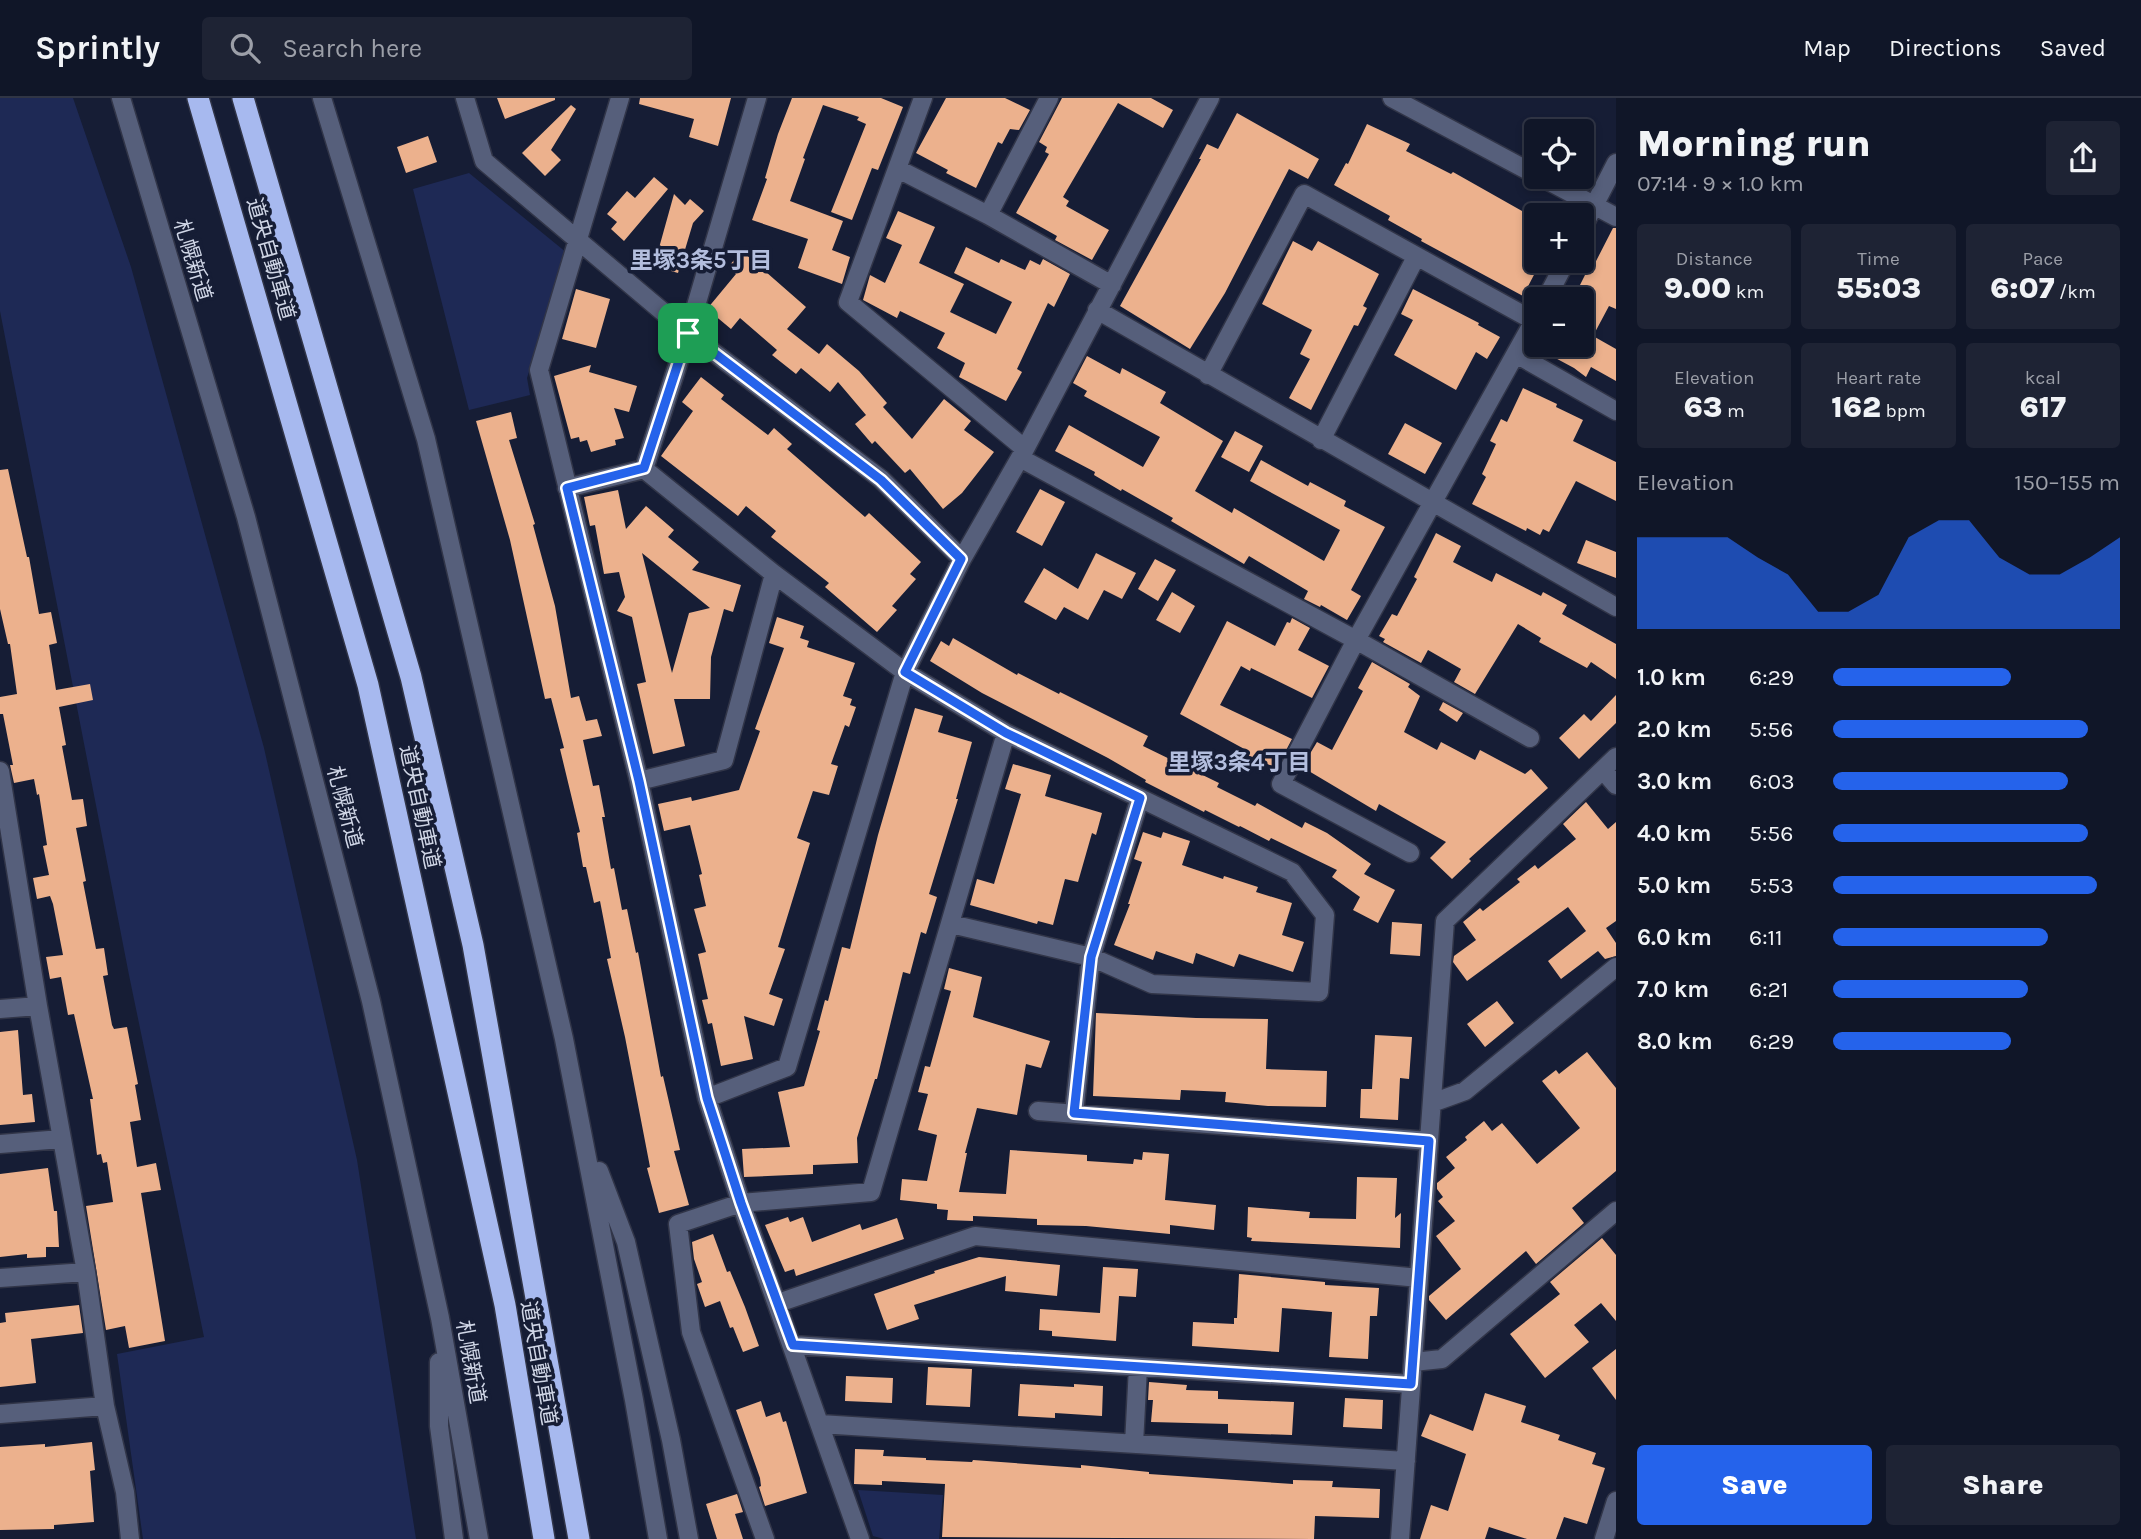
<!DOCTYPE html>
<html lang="en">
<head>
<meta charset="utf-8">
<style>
  body { margin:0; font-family:Karla,"Noto Sans JP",sans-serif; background:#1e2334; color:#f1f3f6; height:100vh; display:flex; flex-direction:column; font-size:26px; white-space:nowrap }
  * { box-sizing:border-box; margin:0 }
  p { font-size:23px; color:#9c9fa8 }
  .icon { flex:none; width:38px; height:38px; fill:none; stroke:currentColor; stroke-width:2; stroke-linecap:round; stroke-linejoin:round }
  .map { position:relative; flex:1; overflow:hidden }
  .sheet { display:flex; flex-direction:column; background:#101628; width:525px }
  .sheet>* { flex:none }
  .fabs { position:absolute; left:1524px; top:21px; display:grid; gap:14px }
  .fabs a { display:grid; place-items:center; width:70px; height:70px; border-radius:7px; background:#101628; box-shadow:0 4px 10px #0003,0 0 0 2px #303545; font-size:35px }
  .pin { position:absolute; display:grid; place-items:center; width:60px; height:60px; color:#fff; margin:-30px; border-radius:14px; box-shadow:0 4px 10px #0006 }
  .round { display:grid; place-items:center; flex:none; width:74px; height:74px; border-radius:7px; background:#1e2334 }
  .head { display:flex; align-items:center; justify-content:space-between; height:119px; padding:0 21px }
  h1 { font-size:38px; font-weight:800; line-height:52px }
  .stats { display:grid; grid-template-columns:repeat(3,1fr); gap:10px; height:119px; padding:7px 21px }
  .stats div { display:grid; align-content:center; border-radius:7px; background:#1e2334; text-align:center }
  .stats b { font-size:30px; font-weight:800 }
  .stats small { font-size:19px; font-weight:400 }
  .stats p { font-size:19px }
  .chart { height:196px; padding:14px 21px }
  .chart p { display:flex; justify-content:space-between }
  .chart svg { width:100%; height:126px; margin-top:7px; fill:#2563eb; opacity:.7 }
  .button { display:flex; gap:14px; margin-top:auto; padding:14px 21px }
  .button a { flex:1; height:80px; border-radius:7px; background:#2563eb; color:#fff; font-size:28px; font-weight:800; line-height:80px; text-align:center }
  .button a+a { background:#1e2334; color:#f1f3f6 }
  ul { padding:0 21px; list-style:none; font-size:23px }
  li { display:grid; grid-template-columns:112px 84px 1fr; align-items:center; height:52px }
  li i { height:18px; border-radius:9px; background:#2563eb }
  header { display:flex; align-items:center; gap:42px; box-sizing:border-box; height:98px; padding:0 35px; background:#101628; border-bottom:2px solid #303545 }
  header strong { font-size:33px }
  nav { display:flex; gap:38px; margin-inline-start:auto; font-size:24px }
  .search { width:490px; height:63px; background:#1e2334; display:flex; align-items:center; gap:18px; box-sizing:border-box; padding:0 24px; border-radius:7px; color:#9c9fa8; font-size:26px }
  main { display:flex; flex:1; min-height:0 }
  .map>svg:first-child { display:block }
  .green { fill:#1e2955 }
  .building { fill:#ecb18d; fill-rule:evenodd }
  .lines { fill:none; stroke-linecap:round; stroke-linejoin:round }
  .minor-casing { stroke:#313548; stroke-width:21 }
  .highway-casing { stroke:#313548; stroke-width:24 }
  .minor { stroke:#565f7b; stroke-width:18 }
  .highway { stroke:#a7b9ef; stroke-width:21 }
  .route-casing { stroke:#fff; stroke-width:14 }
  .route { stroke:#2563eb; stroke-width:9 }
  .labels { text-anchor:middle; stroke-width:7; stroke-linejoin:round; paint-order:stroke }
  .street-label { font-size:21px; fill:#d0d6e6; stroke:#161d35 }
  .neighbourhood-label { font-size:23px; font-weight:bold; fill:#b3bede; stroke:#161d35 }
</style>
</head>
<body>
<header>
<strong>Sprintly</strong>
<div class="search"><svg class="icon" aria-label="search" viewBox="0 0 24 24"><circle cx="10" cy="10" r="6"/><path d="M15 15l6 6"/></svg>Search here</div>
<nav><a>Map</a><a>Directions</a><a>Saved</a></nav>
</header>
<main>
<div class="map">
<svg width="1616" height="1441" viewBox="0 0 1616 1441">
  <rect width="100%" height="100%" fill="#161d35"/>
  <path class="green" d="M0,0H73L131,169L264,650L357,1062L416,1441H143L117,1256L204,1239L129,877L0,213Z
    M469,75L567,155L527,280L530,297L469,312L413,91Z
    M858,1392L943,1397L939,1441H884L873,1438Z"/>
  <path class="building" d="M497,0H555V2L505,21Z
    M640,0H731L718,48L689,39L694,21L639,6Z
    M792,0H881L903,9L878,72L872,70L852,122L831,114L866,26L857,22L859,19L823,7L803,60L805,61L790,103L843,123L832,152L850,159L842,186L798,170L808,141L752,122L767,81L765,80L778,36Z
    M946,0H1005L1030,12L1019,32L1010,31L1002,46L998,44L976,90L946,75L948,72L916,55Z
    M1062,0H1151L1173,12L1163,30L1118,5L1063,99L1069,103L1066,108L1109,132L1092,162L1055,142L1057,138L1016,115L1049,56L1045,54L1047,49L1039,44Z
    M571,7L576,11L551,52L561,62L545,78L522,55Z
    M1237,15L1319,61L1308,81L1289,71L1225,195L1190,251L1120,208L1201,61H1199L1207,46L1218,51Z
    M1367,26L1410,46L1406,53L1451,76L1453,74L1536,121V173L1523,198L1421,143L1422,141L1388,122L1390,118L1334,87L1346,65L1348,66Z
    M428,38L437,64L406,75L397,49Z
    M654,79L668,91L624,143L611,131L617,124L607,116L627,93L635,100Z
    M674,96L685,107L690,101L704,113L693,125L678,175L654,168Z
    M898,113L935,129L919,165L964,186L950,214L996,236L1012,204L954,175L966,149L999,165L1001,161L1025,172L1030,162L1040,167L1043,161L1070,176L1054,209L1048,205L1017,271L1022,274L1006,303L959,279L965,265L937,250L945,235L900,213L897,220L863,202L870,177L885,185L902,147L886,140Z
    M1613,130H1616V211L1609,208L1593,238L1616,251V283L1591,269L1586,279L1574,270L1533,248L1582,247V193L1578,191L1590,167L1593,169Z
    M1293,143L1312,153L1318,143L1379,176L1363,208L1367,210L1358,228L1354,227L1311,312L1289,300L1310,261L1300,256L1312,232L1262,206Z
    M742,153L806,209L787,231L819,256L827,246L859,273L887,305L883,309L912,341L944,301L971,323L964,332L994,354L962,395L943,411L910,371L905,375L875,343L872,346L855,326L866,317L838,284L830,294L801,270L796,276L772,257L777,252L740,220L731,231L707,211L736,176L728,169Z
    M576,191L610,201L596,250L562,241Z
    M1413,191L1479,225L1478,227L1500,239L1487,261L1476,254L1456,292L1394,257L1413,222L1401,216Z
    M1087,258L1120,276L1122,270L1166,294L1160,305L1223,343L1195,393L1232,415L1234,410L1324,463L1340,432L1250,383L1261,362L1308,388L1310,384L1346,403L1344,408L1385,429L1351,492L1361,498L1347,522L1321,507L1320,509L1304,501L1308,493L1249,458L1244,466L1171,423L1173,420L1122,391L1121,393L1094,377L1095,374L1055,353L1069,327L1143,369L1160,339L1084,298L1087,293L1073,285Z
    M591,267L589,274L637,288L629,314L614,310L624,340L615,342L616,347L591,354L587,342L580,344L579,339L571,341L554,278Z
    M701,279L724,297L721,301L768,337L774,330L792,346L787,351L865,419L869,415L921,464L910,476L916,481L892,508L897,512L877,534L825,489L829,485L771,439L776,433L746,408L738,418L661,358L693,313L682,304Z
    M1523,290L1557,306L1556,309L1583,322L1573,343L1616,364V403L1576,383L1549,434L1543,431L1540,437L1527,430L1526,433L1472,406L1486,379L1482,376L1496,346L1490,343L1501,321L1507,324Z
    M511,314L517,340L509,342L535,426L533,427L555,508L571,600L579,598L586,623L597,621L602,638L583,642L593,688L599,687L605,719H602L611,771L614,770L622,812L627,811L636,855L638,854L661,979L663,978L680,1052L674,1053L689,1107L659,1115L647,1070L650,1069L625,939L607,861L611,860L600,803L594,805L586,769H583L577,735L580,734L560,651L564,650L551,600L545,601L510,442L476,323Z
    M1405,325L1442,345L1425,376L1388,356Z
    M1235,333L1263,348L1249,374L1221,359Z
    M8,371L27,459H29L39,516L51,514L57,545L49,547L56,592L90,586L93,602L59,609L66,647L62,648L72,702L83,701L87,728L76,730L86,783L83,784L96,851L104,850L108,877L103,878L112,927L114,931L127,929L138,986L135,987L141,1022L130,1024L137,1069L156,1065L161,1092L141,1095L165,1243L129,1250L125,1228L106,1232L86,1108L113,1104L107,1064L103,1065L101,1056L97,1057L90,1001H93L74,916L68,917L61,879L50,881L46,859L63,857L53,806L50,798L37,801L33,780L49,777L43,748L47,747L39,696L37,697L34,681L14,685L10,667H13L3,616H0V599L17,596L10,546H8L0,511V372Z
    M1040,391L1065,404L1042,448L1016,434Z
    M618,392L626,431L646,408L674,432L668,439L699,464L692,472L741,487L733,514L724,511L711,559L710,601H674L685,648L653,656L637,586L646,584L632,519L617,513L625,499L619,474L604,476L595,427L590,428L584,399ZM642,455L710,510L689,515L672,575Z
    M1436,435L1461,448L1453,464L1492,484L1496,475L1541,498L1543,494L1567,507L1562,516L1616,546V581L1591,564L1587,570L1539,544L1541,540L1518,526L1475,596L1454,584L1461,571L1428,552L1421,565L1383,544L1385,541L1379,538L1392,516L1397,518L1417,481L1414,479Z
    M1586,442L1616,454V480L1577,465Z
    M1096,455L1136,475L1122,501L1104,492L1088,522L1064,509L1056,522L1024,504L1044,470L1078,491Z
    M1155,461L1176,472L1158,503L1138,491Z
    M1172,494L1195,508L1180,535L1156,522Z
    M777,519L804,528L800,540L809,543L807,549L855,565L843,598L852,601L850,607L856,609L849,629L845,627L831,666L838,668L829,697L813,693L797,740L810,745L778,849L785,851L769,896L783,901L774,928L744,918L753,961L721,968L712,925L708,926L702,902L708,901L698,856L706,854L694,811L706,808L699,777L702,776L690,727L664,733L658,706L691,699L692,703L739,692L760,633L755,631L784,550L769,545Z
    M1292,520L1310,530L1298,552L1329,568L1312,600L1251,570L1250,573L1241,568L1220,607L1292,641L1283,658L1280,657L1274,669L1247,657L1248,653L1180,616L1227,523L1275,548L1287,524L1290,525Z
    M953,540L1017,577L1018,575L1059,596L1060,594L1148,638L1143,648L1219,685L1217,689L1255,708L1257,705L1302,730L1305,724L1327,735L1371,766L1364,776L1395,792L1378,825L1353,812L1360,799L1332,779L1337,772L1271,740L1269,743L1240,728L1239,729L1205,712L1204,714L1145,684L1146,682L1108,660L982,595L930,563L941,543L949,548Z
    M1372,564L1410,586L1408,589L1420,598L1404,634L1437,652L1441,644L1475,662L1480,652L1525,676L1531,671L1548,690L1469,761L1471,763L1452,781L1430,760L1446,744L1379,706L1376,713L1302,669L1317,644L1332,652L1363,593L1358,590Z
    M1616,597V625L1579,661L1559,640L1584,616L1591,623Z
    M1443,604L1463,615L1457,624L1439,612Z
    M915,610L943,618L938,634L972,644L956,701H958L929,796L937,799L926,836L921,834L910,876L903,874L877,981H875L857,1040L858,1065L813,1067V1076L744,1079L742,1051L790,1049L778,994L804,988L820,933L817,932L825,902L828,903L842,849L850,851L878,737Z
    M1013,666L1051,677L1045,698L1102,715L1096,737L1092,735L1078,784L1065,781L1053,827L1038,823L1037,826L970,807L977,781L994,786L1021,696L1005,691Z
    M1586,704L1608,731L1616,724V823L1606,830L1616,845V858L1605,861L1598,853L1561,881L1548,863L1586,833L1568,809L1467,883L1453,864L1454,858L1476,842L1463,824L1480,810L1483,813L1520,784L1517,781L1535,767L1538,771L1576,741L1563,726Z
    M1143,734L1161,740L1163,734L1190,743L1182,767L1223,781L1224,778L1258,789L1256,794L1292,805L1282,837L1304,844L1293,874L1239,856L1234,869L1196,855L1193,866L1156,853L1153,862L1114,847L1130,806H1128L1142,764L1134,761Z
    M1392,824L1422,826L1420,858L1390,856Z
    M949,870L982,879L973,919L1050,943L1041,970L1026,966L1017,1017L977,1010L965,1055H967L959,1094L1006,1096L1010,1052L1087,1057V1063L1133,1066L1134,1061L1142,1062L1143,1054L1169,1056L1165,1102L1216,1107L1214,1132L1170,1127V1136L1086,1128L1037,1127V1121L973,1118V1123L947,1122L948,1112L937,1111V1106L900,1102L902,1081L927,1083L937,1037L918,1032L928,996L918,994L925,968L930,969L951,893L944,891Z
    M1497,903L1514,925L1485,949L1467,926Z
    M1096,915L1196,920L1268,921L1266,971L1327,973L1326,1009L1268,1008L1225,1004L1226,994L1181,992L1180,1002L1093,998Z
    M18,932L23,997L32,996L35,1024L0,1027V934Z
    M1375,937L1412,939L1409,981L1400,980L1398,1022L1360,1020L1361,991H1372Z
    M1587,954L1616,990V1073L1572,1110L1584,1125L1536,1166L1526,1153L1446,1222L1429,1202V1198L1461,1171L1436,1138L1455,1123L1438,1103L1443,1099L1437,1091V1085L1455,1070L1446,1059L1467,1042L1465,1039L1484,1023L1492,1033L1502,1025L1537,1066L1580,1030L1542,983L1556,972L1559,976Z
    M48,1070L54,1113H57L59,1149H46V1159L27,1160V1156L0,1159V1076Z
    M1357,1079L1397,1080L1395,1120L1401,1115L1400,1150L1251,1143L1252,1140L1247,1139L1248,1109L1310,1114L1309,1120L1356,1121Z
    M788,1119L790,1124L803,1119L812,1144L860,1126L862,1132L897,1120L904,1141L796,1178L794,1171L785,1174L765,1127Z
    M713,1136L727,1174L730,1173L745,1209L759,1248L743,1254L733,1229L730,1230L720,1203L705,1209L697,1186L702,1184L694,1161L692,1144Z
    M1602,1140L1616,1157V1223L1601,1205L1574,1227L1589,1244L1545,1280L1510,1236L1560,1196L1550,1184Z
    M979,1159L1060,1167L1057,1198L1005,1193L1006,1178L914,1207L919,1221L887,1232L874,1196L935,1175L934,1173Z
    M1103,1169L1138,1171L1136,1199L1119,1198L1116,1243L1052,1238V1233L1039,1232L1040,1211L1100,1215Z
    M1239,1176L1325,1184V1187L1379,1190L1377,1218H1370L1368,1261L1329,1259L1332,1214L1282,1210L1279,1254L1192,1248L1193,1224L1234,1226V1220H1237Z
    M79,1207L83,1235L31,1241L36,1285L0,1289V1225L6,1224L5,1215Z
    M1616,1251V1302L1592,1270Z
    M928,1269L972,1271L970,1309L926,1307Z
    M846,1278L893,1280L892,1305L845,1303Z
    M1149,1284L1187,1287L1186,1292L1218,1293V1301L1294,1304L1292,1337L1228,1335V1326L1151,1324L1153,1302H1148Z
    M1020,1286L1074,1289V1286L1103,1288L1102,1318L1055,1315V1320L1018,1318Z
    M1485,1295L1526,1308L1521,1324L1560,1337L1558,1342L1596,1355L1592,1366L1605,1370L1587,1426L1564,1419L1556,1441H1527L1489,1429L1485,1441H1420L1431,1407L1448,1413L1466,1356L1421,1338L1430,1316L1473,1333Z
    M1345,1300L1383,1302L1382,1331L1343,1329Z
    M761,1303L766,1319L780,1314L783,1324L786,1323L807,1395L765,1408L759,1389L761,1388L760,1380L736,1312Z
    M92,1344L95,1372L90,1373L94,1424L54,1427V1431L0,1432V1349L45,1346V1349Z
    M855,1351L884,1352L883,1358L926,1360V1362L972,1364L973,1362L1081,1370V1367L1149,1374V1376L1293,1386V1382L1333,1383L1332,1389L1380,1391L1379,1420L1315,1418L1314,1441L942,1439L945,1386L882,1383V1387L854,1386Z
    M737,1396L743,1414L735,1416L743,1441H717L706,1406Z"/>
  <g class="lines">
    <defs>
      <path id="minor" d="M121,0L246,419L371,903L440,1220L479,1441
        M322,0L426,341L564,941L634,1302L658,1441
        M465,0L484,63L688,235L881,381L962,461
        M620,0L539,272L639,683L707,1000L741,1105L860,1441
        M923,0L848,204L1025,351
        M1392,0L1536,77
        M898,71L988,117L1112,187
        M1541,79L1616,119
        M988,117L1049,0
        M1582,131L1616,65
        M1546,201L1566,163
        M1097,212L1616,509
        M1516,256L1616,313
        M1208,277L1304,96L1534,223
        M1321,342L1416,159
        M1020,360L1356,542L1530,640
        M644,371L688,235L757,0
        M567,390L644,371L774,476L905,574L1006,635L1292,774L1325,817L1319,894L1152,886L1091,859L951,826
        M1603,672L1616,687
        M0,673L38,908L86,1174L105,1308L125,1394L130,1441
        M639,683L724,662L774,476
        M1410,755L1281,686L1356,542L1536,219
        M0,911L38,908
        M707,1000L787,969L905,574L962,461L1025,351L1210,0
        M1432,1005L1465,993L1616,869
        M1038,1013L1429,1043
        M1074,1015L1091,859L1140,700
        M0,1046L61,1041
        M599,1073L626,1144L671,1342L689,1441
        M0,1180L86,1174
        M778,1205L975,1138L1419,1180
        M793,1247L1411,1286
        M439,1264V1328L454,1441
        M1413,1264L1442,1261L1616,1113
        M0,1316L105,1308
        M820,1326L1406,1363
        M1134,1346L1138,1269
        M765,1441L691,1234L678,1126L741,1105L871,1094L1006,635
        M1400,1441L1445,823L1616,659
        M1604,1441L1616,1403"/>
      <path id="highway" d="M198,0L368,587L505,1207L544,1441
        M243,0L411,579L473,847L579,1441"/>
    </defs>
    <use href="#minor" class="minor-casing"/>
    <use href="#highway" class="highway-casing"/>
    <use href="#minor" class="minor"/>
    <use href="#highway" class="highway"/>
  </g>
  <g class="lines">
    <defs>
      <path id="route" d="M688,235L881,382L961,461L905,574L1006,635L1140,700L1091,859L1074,1015L1429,1043L1411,1286L793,1247L741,1105L707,1000L639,683L567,390L644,370Z"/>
    </defs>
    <use href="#route" class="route-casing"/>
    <use href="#route" class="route"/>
  </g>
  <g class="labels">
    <g class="street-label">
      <text transform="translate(271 161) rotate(74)" y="7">道央自動車道</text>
      <text transform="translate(193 162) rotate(73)" y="7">札幌新道</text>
      <text transform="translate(345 709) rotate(75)" y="7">札幌新道</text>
      <text transform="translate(420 709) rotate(78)" y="7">道央自動車道</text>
      <text transform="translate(471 1264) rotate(80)" y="7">札幌新道</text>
      <text transform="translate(539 1265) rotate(80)" y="7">道央自動車道</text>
    </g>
    <g class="neighbourhood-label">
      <text x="701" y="170">里塚3条5丁目</text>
      <text x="1239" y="672">里塚3条4丁目</text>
    </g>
  </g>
</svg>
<div class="fabs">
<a><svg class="icon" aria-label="locate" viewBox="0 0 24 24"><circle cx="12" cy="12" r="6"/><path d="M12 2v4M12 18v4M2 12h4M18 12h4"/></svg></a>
<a>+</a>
<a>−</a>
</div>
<div class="pin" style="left:688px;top:235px;background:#1e9e55"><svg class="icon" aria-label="arrive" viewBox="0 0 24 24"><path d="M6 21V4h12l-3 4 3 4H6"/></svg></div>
</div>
<section class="sheet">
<div class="head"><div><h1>Morning run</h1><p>07:14 · 9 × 1.0 km</p></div><a class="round"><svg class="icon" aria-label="share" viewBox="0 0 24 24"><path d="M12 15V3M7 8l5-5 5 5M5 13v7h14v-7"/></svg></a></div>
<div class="stats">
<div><p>Distance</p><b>9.00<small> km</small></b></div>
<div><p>Time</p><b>55:03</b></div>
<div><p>Pace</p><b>6:07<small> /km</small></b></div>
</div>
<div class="stats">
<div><p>Elevation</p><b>63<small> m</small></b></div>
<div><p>Heart rate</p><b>162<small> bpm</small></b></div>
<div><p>kcal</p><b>617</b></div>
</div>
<div class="chart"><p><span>Elevation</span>150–155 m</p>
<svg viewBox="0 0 160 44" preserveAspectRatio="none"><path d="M0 44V12L10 12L20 12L30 12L40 19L50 25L60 38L70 38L80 32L90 12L100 6L110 6L120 19L130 25L140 25L150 19L160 12V44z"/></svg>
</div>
<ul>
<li><b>1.0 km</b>6:29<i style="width:62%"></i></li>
<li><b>2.0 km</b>5:56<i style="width:89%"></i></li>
<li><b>3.0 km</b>6:03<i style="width:82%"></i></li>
<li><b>4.0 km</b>5:56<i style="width:89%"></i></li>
<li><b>5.0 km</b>5:53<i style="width:92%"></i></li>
<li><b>6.0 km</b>6:11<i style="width:75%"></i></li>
<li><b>7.0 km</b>6:21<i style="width:68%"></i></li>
<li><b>8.0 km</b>6:29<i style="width:62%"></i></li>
</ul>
<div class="button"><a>Save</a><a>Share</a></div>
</section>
</main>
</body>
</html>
